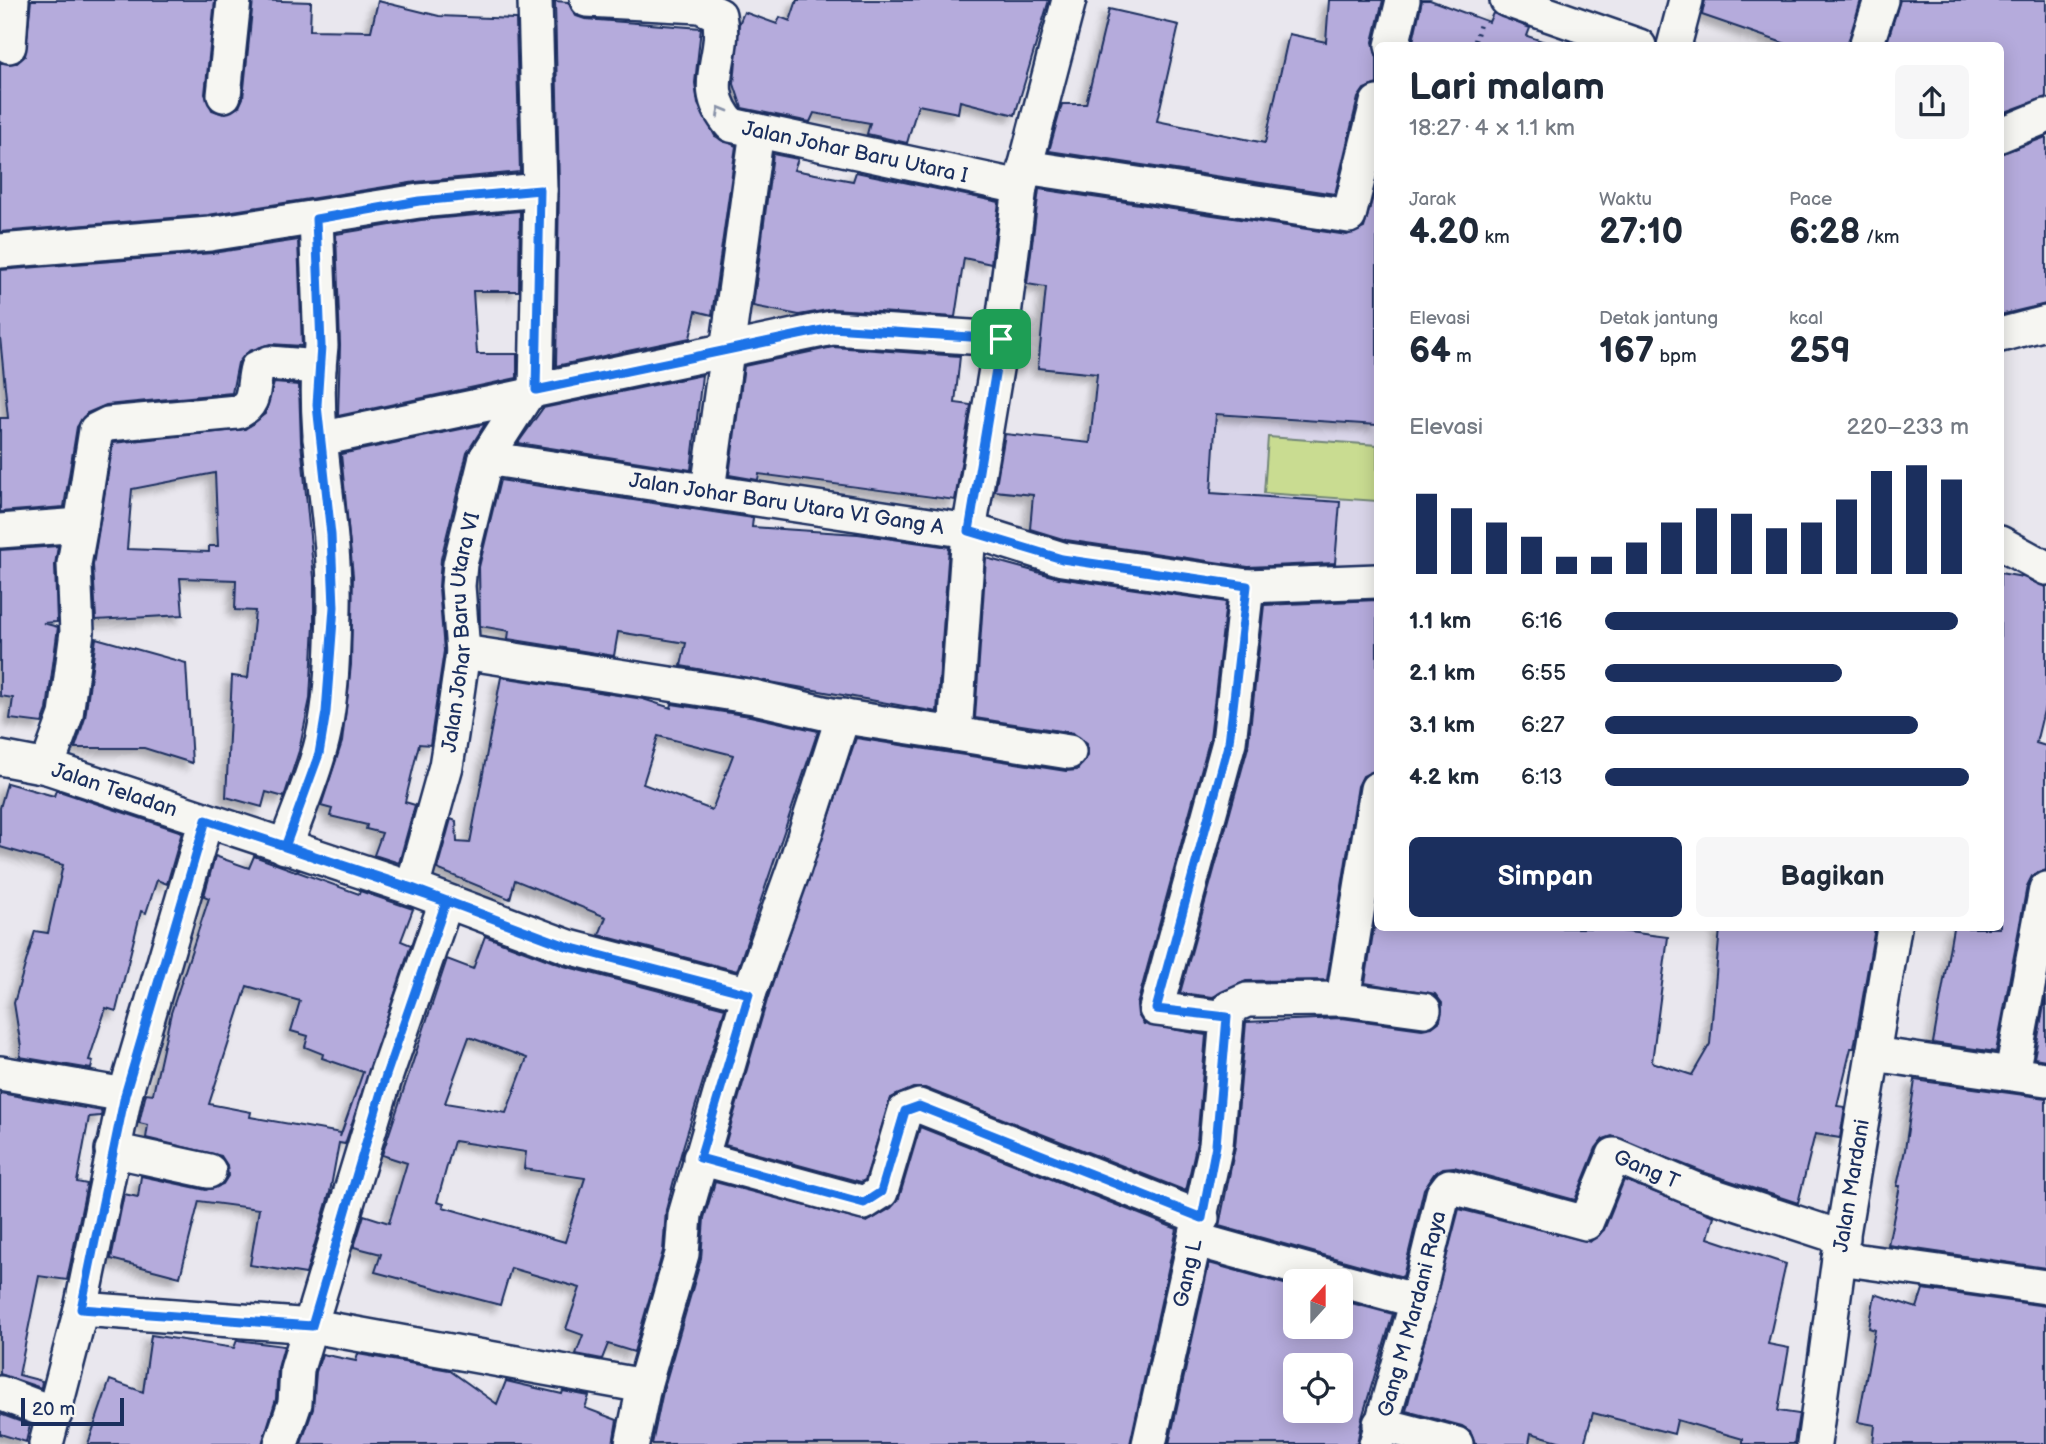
<!DOCTYPE html>
<html lang="id">
<head>
<meta charset="utf-8">
<style>
  body { margin:0; font-family:"Balsamiq Sans",sans-serif; background:#f6f6f7; color:#1f2937; height:100vh; display:flex; flex-direction:column; font-size:26px; white-space:nowrap }
  * { box-sizing:border-box; margin:0 }
  p { font-size:23px; color:#747a83 }
  .icon { flex:none; width:38px; height:38px; fill:none; stroke:currentColor; stroke-width:2; stroke-linecap:round; stroke-linejoin:round }
  .map { position:relative; flex:1; overflow:hidden }
  .side { position:absolute; left:1374px; top:42px; width:630px; height:889px; display:flex; flex-direction:column; background:#fff; border-radius:10px; box-shadow:0 4px 18px #0003 }
  .side>* { flex:none }
  .needle { width:46px; rotate:21deg }
  .controls { position:absolute; left:1283px; top:1269px; display:grid; gap:14px }
  .controls a { display:grid; place-items:center; width:70px; height:70px; border-radius:10px; background:#fff; box-shadow:0 4px 18px #0003; font-size:35px }
  .scale { position:absolute; left:21px; bottom:18px; width:103px; box-sizing:border-box; padding-left:7px; border:4px solid #1b2f5e; border-top:0; font-size:19px; line-height:24px; white-space:nowrap; color:#1b2f5e; -webkit-text-stroke:5px #f6f6f2; paint-order:stroke }
  .pin { position:absolute; display:grid; place-items:center; width:60px; height:60px; color:#fff; margin:-30px; border-radius:14px; box-shadow:0 4px 10px #0006 }
  .round { display:grid; place-items:center; flex:none; width:74px; height:74px; border-radius:10px; background:#f6f6f7 }
  .overview { display:flex; align-items:center; justify-content:space-between; height:119px; padding:0 35px }
  h1 { font-size:38px; font-weight:700; line-height:52px }
  .metrics { display:grid; grid-template-columns:repeat(3,1fr); gap:10px; height:119px; padding:7px 35px }
  .metrics div { display:grid; align-content:center }
  .metrics b { font-size:35px; font-weight:700 }
  .metrics small { font-size:19px; font-weight:400 }
  .metrics p { font-size:19px }
  .chart { height:196px; padding:14px 35px }
  .chart p { display:flex; justify-content:space-between }
  .chart svg { width:100%; height:126px; margin-top:7px; stroke:#1b2f5e; stroke-width:6 }
  .primary-button { display:flex; gap:14px; margin-top:auto; padding:14px 35px }
  .primary-button a { flex:1; height:80px; border-radius:10px; background:#1b2f5e; color:#fff; font-size:28px; font-weight:700; line-height:80px; text-align:center }
  .primary-button a+a { background:#f6f6f7; color:#1f2937 }
  ul { padding:0 35px; list-style:none; font-size:23px }
  li { display:grid; grid-template-columns:112px 84px 1fr; align-items:center; height:52px }
  li i { height:18px; border-radius:9px; background:#1b2f5e }
  .map>svg:first-child { display:block }
  .built { fill:#d9d5e9 }
  .green { fill:#c9dc91; stroke:#728678; stroke-width:2 }
  .building { fill:#b5abdc; stroke:#1b2f5e; stroke-width:2; fill-rule:evenodd; filter:url(#shadow) }
  .lines { fill:none; stroke-linecap:round; stroke-linejoin:round }
  .minor-casing { stroke:#1b2f5e; stroke-width:38 }
  .path { stroke:#1b2f5e; stroke-width:4.5; stroke-dasharray:2 5; stroke-linecap:butt }
  .minor { stroke:#f6f6f2; stroke-width:33 }
  .oneway { stroke:#8892a8 }
  .route-casing { stroke:#fff; stroke-width:14 }
  .route { stroke:#1a73e8; stroke-width:9 }
  .labels { text-anchor:middle; stroke-width:5; stroke-linejoin:round; paint-order:stroke }
  .street-label { font-size:21px; fill:#1b2f5e; stroke:#f6f6f2 }
</style>
</head>
<body>
<div class="map">
<svg width="2046" height="1444" viewBox="0 0 2046 1444">
  <defs>
    <filter id="shadow"><feDropShadow dx="-6" dy="6" stdDeviation="3.5" flood-color="#0004"/></filter>
  </defs>
  <rect width="100%" height="100%" fill="#e9e7ee"/>
  <filter id="ink" filterUnits="userSpaceOnUse"><feTurbulence type="fractalNoise" baseFrequency=".0143" numOctaves="2"/><feDisplacementMap in="SourceGraphic" scale="14" xChannelSelector="R" yChannelSelector="G"/><feConvolveMatrix kernelMatrix="1 2 1 2 8 2 1 2 1" color-interpolation-filters="sRGB"/></filter>
  <g filter="url(#ink)">
    <path class="built" d="M1140,334L1377,352V581L1118,565Z"/>
    <path class="green" d="M1268,437L1377,445V501L1264,493Z"/>
    <path class="building" d="M31,0H215L205,94L212,110L223,114L239,107L243,98L253,0L311,2L310,30L371,31L378,1L439,16L516,19L520,172L416,182L208,215L0,232V63H17L25,56Z
      M797,0H1049L1015,115L960,101L958,113L918,105L907,143L867,134L870,123L814,113L810,122L742,108L734,84L739,24L744,12L777,24L780,17L790,21Z
      M1329,0H1383L1373,42L1377,58V84L1364,89L1358,98L1335,194L1049,151L1062,104H1086L1109,9L1179,25L1157,121L1265,143L1289,34L1326,42Z
      M1422,0H1430L1489,22L1493,13L1530,28L1527,36L1545,42V46H1412Z
      M1705,0H1861L1847,46H1792L1702,15Z
      M1900,0H2046V97L2000,114V46H1886Z
      M555,1L568,2L576,16L585,19L701,28L695,83L698,104L715,136L736,146L712,315L696,311L690,338L556,366L559,189Z
      M2046,137V304L2000,315V154Z
      M773,154L798,159L794,170L853,181L856,172L999,202L991,264L964,258L955,317L833,309L799,315L753,306Z
      M1377,182V425L1216,414L1211,493L1340,502L1335,563L1248,567L1066,540L1030,529L1033,495L995,491L1005,434L1090,443L1097,374L1038,368L1046,287L1027,284L1039,189L1347,235L1364,228Z
      M520,211L519,291H473L477,354H517V378L338,416L340,345L336,234L421,220Z
      M298,240L302,346L270,344L249,351L238,363L232,393L106,405L87,413L77,427L64,507L0,512V418H8L0,337V270L212,253Z
      M833,347L960,356L955,403L971,405L955,500L759,474L758,480L729,475L744,366Z
      M702,375L691,470L518,443L543,408Z
      M274,383L299,385L301,442L314,578V625L310,699L299,751L284,797L266,792L262,807L226,797L232,676L248,678L255,611L235,610L236,580L180,578L183,615L96,620L93,565L113,443L245,429L265,414ZM215,473L218,546H209V552L127,549L132,489Z
      M485,424L467,453L441,559L439,587L444,651L430,745L419,744L405,802L415,805L399,863L374,855L382,833L366,829L367,825L330,816L332,809L321,806L342,742L351,665L353,576L341,454Z
      M500,480L753,518L752,527L858,534L949,547L937,712L681,666L686,643L618,632L614,656L508,639L509,631L480,626L479,567Z
      M58,546L55,565L57,622L43,623L58,627L47,710L42,723L10,719L13,698L0,696V550Z
      M986,558L1059,578L1226,602L1210,738L1137,1005L1138,1015L1144,1024L1206,1035L1197,1142L1186,1191L925,1088H913L891,1098L865,1180L861,1182L725,1145L767,1000L856,738L1066,771L1077,770L1088,756L1087,744L1073,733L975,718Z
      M2000,573L2023,577L2046,587V702L2036,743L2046,746V870L2032,876L2027,886L1996,1052L1933,1043L1953,928H2000Z
      M1377,600V770L1363,776L1358,786L1327,980L1246,981L1213,997L1180,993L1248,747L1264,605Z
      M96,638L186,663L192,763L144,748H75L85,718Z
      M501,677L643,699L671,708L672,704L750,716L818,731L737,971L599,935L606,917L515,880L510,899L437,869L451,819L456,821L457,842L470,843ZM658,736L733,755L712,810L643,784Z
      M7,783L54,796L56,790L182,832L167,884L157,880L146,913L141,911L116,1011L106,1008L89,1060L93,1061L91,1069L20,1057L21,1047L14,1003L35,931L48,933L63,865L0,847V808Z
      M215,856L249,868L254,856L359,894L360,891L413,909L401,941L411,945L345,1144L339,1143L330,1192L306,1274L250,1265L259,1209L199,1201L180,1277L111,1259L124,1194L138,1197L141,1176L206,1190L223,1184L228,1176L227,1165L221,1156L146,1138L148,1125L139,1123L146,1093L153,1094L171,1013L209,898L204,896ZM247,986L300,1001L291,1031L308,1036L305,1047L323,1054L322,1058L363,1072L340,1137L341,1133L250,1117L251,1112L209,1104Z
      M1377,908V928H1597L1668,937L1652,1062L1692,1075L1710,1044L1720,928H1875L1854,1048H1851L1837,1106L1845,1107L1840,1138L1815,1134L1798,1203L1703,1172L1612,1136L1603,1139L1596,1148L1575,1200L1454,1167L1443,1168L1434,1174L1424,1189L1403,1277L1219,1226L1235,1147L1246,1022L1342,1018L1422,1029L1432,1027L1440,1021L1442,1003L1435,994L1365,983Z
      M485,936L564,966L725,1008L681,1154L666,1210L663,1251L634,1352L608,1344L602,1359L576,1354L583,1335L566,1329L580,1288L511,1268L500,1305L375,1272L381,1254L354,1247L364,1215L389,1223L407,1163L382,1155L447,959L473,969ZM469,1037L527,1058L506,1113L445,1103ZM454,1141L526,1152L524,1169L585,1178L565,1242L443,1207L444,1204L437,1202Z
      M2046,995V1060L2034,1058Z
      M1915,1080L2046,1098V1268L1888,1245L1900,1186H1897L1905,1150Z
      M0,1093L102,1111L101,1116L89,1117L77,1182L87,1184L67,1280L39,1276L19,1375L42,1381L41,1388L0,1374Z
      M920,1127L1177,1229L1130,1444H652L663,1391L701,1259L704,1218L715,1182L867,1222L891,1208L899,1198Z
      M1624,1180L1714,1216L1708,1238L1786,1264L1768,1344L1789,1348L1778,1411L1799,1414L1794,1444H1743V1439L1677,1420L1674,1434L1593,1413L1584,1444H1569L1531,1433L1529,1444H1475L1470,1431L1462,1426L1406,1411L1459,1209L1590,1242L1604,1230Z
      M1209,1263L1295,1287V1326H1340V1300L1393,1314L1362,1418L1357,1444H1169ZM1295,1365H1340V1410H1295Z
      M1923,1289L2046,1306V1444H1873L1875,1425L1858,1422L1875,1330L1869,1328L1875,1294L1917,1308Z
      M151,1335L234,1348L237,1340L284,1346L278,1368L276,1399L262,1444H88L110,1380L143,1392Z
      M322,1354L356,1361L358,1354L449,1370L497,1404L506,1381L562,1394L563,1391L589,1396L585,1408L617,1420L613,1444H301L313,1409L316,1372Z
      M0,1414L30,1425L26,1442L0,1434Z"/>
    <g class="lines">
      <defs>
        <g id="minor">
          <path d="M535,0L540,190L536,390"/>
          <path id="s1" d="M587,0L700,6L719,15C728,59 696,86 731,125L1020,187"/>
          <path d="M1507,0L1639,46"/>
          <path d="M9,46L12,0"/>
          <path d="M1392,46L1403,0"/>
          <path d="M1674,46L1686,0"/>
          <path d="M1866,46L1881,0"/>
          <path d="M224,95L234,0"/>
          <path d="M2000,135L2046,116"/>
          <path d="M1025,167L1349,216L1377,103"/>
          <path d="M0,251L210,234L419,201L540,190"/>
          <path d="M2000,335L2046,323"/>
          <path d="M320,439L526,396"/>
          <path id="s2" d="M486,458L976,532L1062,559L1247,586L1377,581"/>
          <path d="M708,490L757,131"/>
          <path d="M81,525L96,430L108,424L237,412C257,405 252,385 257,368L269,363L319,367L321,346L316,218"/>
          <path d="M0,531L81,525L74,564L77,632L70,685L66,715L47,767"/>
          <path d="M2000,543L2046,568"/>
          <path d="M463,652L754,697L832,715L955,734L969,531L1001,339L1020,187L1069,0"/>
          <path d="M955,734L1069,752"/>
          <path id="s3" d="M0,758L47,767L412,888L569,947L749,994"/>
          <path d="M1377,789L1343,999L1424,1010"/>
          <path d="M285,847C296,817 309,787 318,756C332,711 333,655 334,607C336,527 314,448 319,367"/>
          <path id="s4" d="M412,888L446,766L451,735L463,652L458,586L460,564L486,458L526,396L536,390L832,328L1001,339"/>
          <path d="M1227,1018L1229,1008L1247,1000L1343,999"/>
          <path d="M1873,1054L2046,1079"/>
          <path d="M0,1073L125,1095"/>
          <path d="M2012,1073L2046,889"/>
          <path d="M112,1150L209,1171"/>
          <path d="M700,1158L864,1203L881,1192L905,1111L919,1106L1202,1218"/>
          <path d="M1197,1240L1417,1301"/>
          <path d="M1839,1258L2046,1287"/>
          <path d="M81,1309L312,1326L644,1386L632,1444"/>
          <path d="M644,1386L682,1254L685,1215L749,994L794,868L843,716"/>
          <path d="M0,1393L55,1414"/>
          <path d="M1380,1424L1456,1444"/>
          <path d="M46,1444L81,1309L125,1095L206,820"/>
          <path d="M281,1444L295,1403L297,1369L386,1075L446,902"/>
          <path id="s5" d="M1149,1444L1216,1145L1227,1018L1156,1009L1229,742L1247,586"/>
          <path id="s6" d="M1376,1444L1417,1301L1443,1194L1449,1186L1586,1223L1614,1155L1696,1190L1843,1238"/>
          <path id="s7" d="M1814,1444L1839,1258L1894,928"/>
        </g>
      </defs>
      <use href="#minor" class="minor-casing"/>
      <path class="path" d="M1475,41L1481,21"/>
      <use href="#minor" class="minor"/>
    </g>
    <defs><path id="oneway-chevron" d="M-2-3.5L2.5 0L-2 3.5" fill="none" stroke-width="1.6" stroke-linecap="round" stroke-linejoin="round" transform="scale(1.75)"/></defs>
    <use class="oneway" href="#oneway-chevron" transform="translate(721 111) rotate(-120)"/>
  </g>
  <g class="lines" filter="url(#ink)">
    <defs>
      <path id="route" d="M1001,339L832,328L536,390L540,190L419,201L316,219L321,346L317,405L331,535L334,607L326,712L319,754L285,847L446,902L386,1075L312,1326L81,1309L125,1095L206,820L412,888L569,947L749,994L700,1158L864,1203L881,1192L905,1111L919,1106L1202,1218L1216,1145L1227,1017L1156,1009L1229,742L1247,586L1062,559L969,531L1001,339"/>
    </defs>
    <use href="#route" class="route-casing"/>
    <use href="#route" class="route"/>
  </g>
  <g class="labels">
    <g class="street-label">
      <text dy="7" stroke="none"><textPath href="#s1" startOffset="376">Jalan Johar Baru Utara I</textPath></text>
      <text dy="7" stroke="none"><textPath href="#s2" startOffset="304">Jalan Johar Baru Utara VI Gang A</textPath></text>
      <text dy="7" stroke="none"><textPath href="#s4" startOffset="262">Jalan Johar Baru Utara VI</textPath></text>
      <text dy="7" stroke="none"><textPath href="#s3" startOffset="119">Jalan Teladan</textPath></text>
      <text dy="7" stroke="none"><textPath href="#s6" startOffset="520">Gang T</textPath></text>
      <text dy="7" stroke="none"><textPath href="#s7" startOffset="261">Jalan Mardani</textPath></text>
      <text dy="7" stroke="none"><textPath href="#s5" startOffset="175">Gang L</textPath></text>
      <text dy="7" stroke="none"><textPath href="#s6" startOffset="135">Gang M Mardani Raya</textPath></text>
    </g>
  </g>
</svg>
<div class="controls">
<a><svg class="needle" viewBox="-14 -14 28 28"><path d="M0-13l5 13h-10z" fill="#e53935"/><path d="M0 13l5-13h-10z" fill="#747a83"/></svg></a>
<a><svg class="icon" aria-label="locate" viewBox="0 0 24 24"><circle cx="12" cy="12" r="6"/><path d="M12 2v4M12 18v4M2 12h4M18 12h4"/></svg></a>
</div>
<div class="scale">20 m</div>
<div class="pin" style="left:1001px;top:339px;background:#1e9e55"><svg class="icon" aria-label="arrive" viewBox="0 0 24 24"><path d="M6 21V4h12l-3 4 3 4H6"/></svg></div>
<section class="side">
<div class="overview"><div><h1>Lari malam</h1><p>18:27 · 4 × 1.1 km</p></div><a class="round"><svg class="icon" aria-label="share" viewBox="0 0 24 24"><path d="M12 15V3M7 8l5-5 5 5M5 13v7h14v-7"/></svg></a></div>
<div class="metrics">
<div><p>Jarak</p><b>4.20<small> km</small></b></div>
<div><p>Waktu</p><b>27:10</b></div>
<div><p>Pace</p><b>6:28<small> /km</small></b></div>
</div>
<div class="metrics">
<div><p>Elevasi</p><b>64<small> m</small></b></div>
<div><p>Detak jantung</p><b>167<small> bpm</small></b></div>
<div><p>kcal</p><b>259</b></div>
</div>
<div class="chart"><p><span>Elevasi</span>220–233 m</p>
<svg viewBox="0 0 160 44" preserveAspectRatio="none"><path d="M5 44V16M15 44V21M25 44V26M35 44V31M45 44V38M55 44V38M65 44V33M75 44V26M85 44V21M95 44V23M105 44V28M115 44V26M125 44V18M135 44V8M145 44V6M155 44V11"/></svg>
</div>
<ul>
<li><b>1.1 km</b>6:16<i style="width:97%"></i></li>
<li><b>2.1 km</b>6:55<i style="width:65%"></i></li>
<li><b>3.1 km</b>6:27<i style="width:86%"></i></li>
<li><b>4.2 km</b>6:13<i style="width:100%"></i></li>
</ul>
<div class="primary-button"><a>Simpan</a><a>Bagikan</a></div>
</section>
</div>
</body>
</html>
